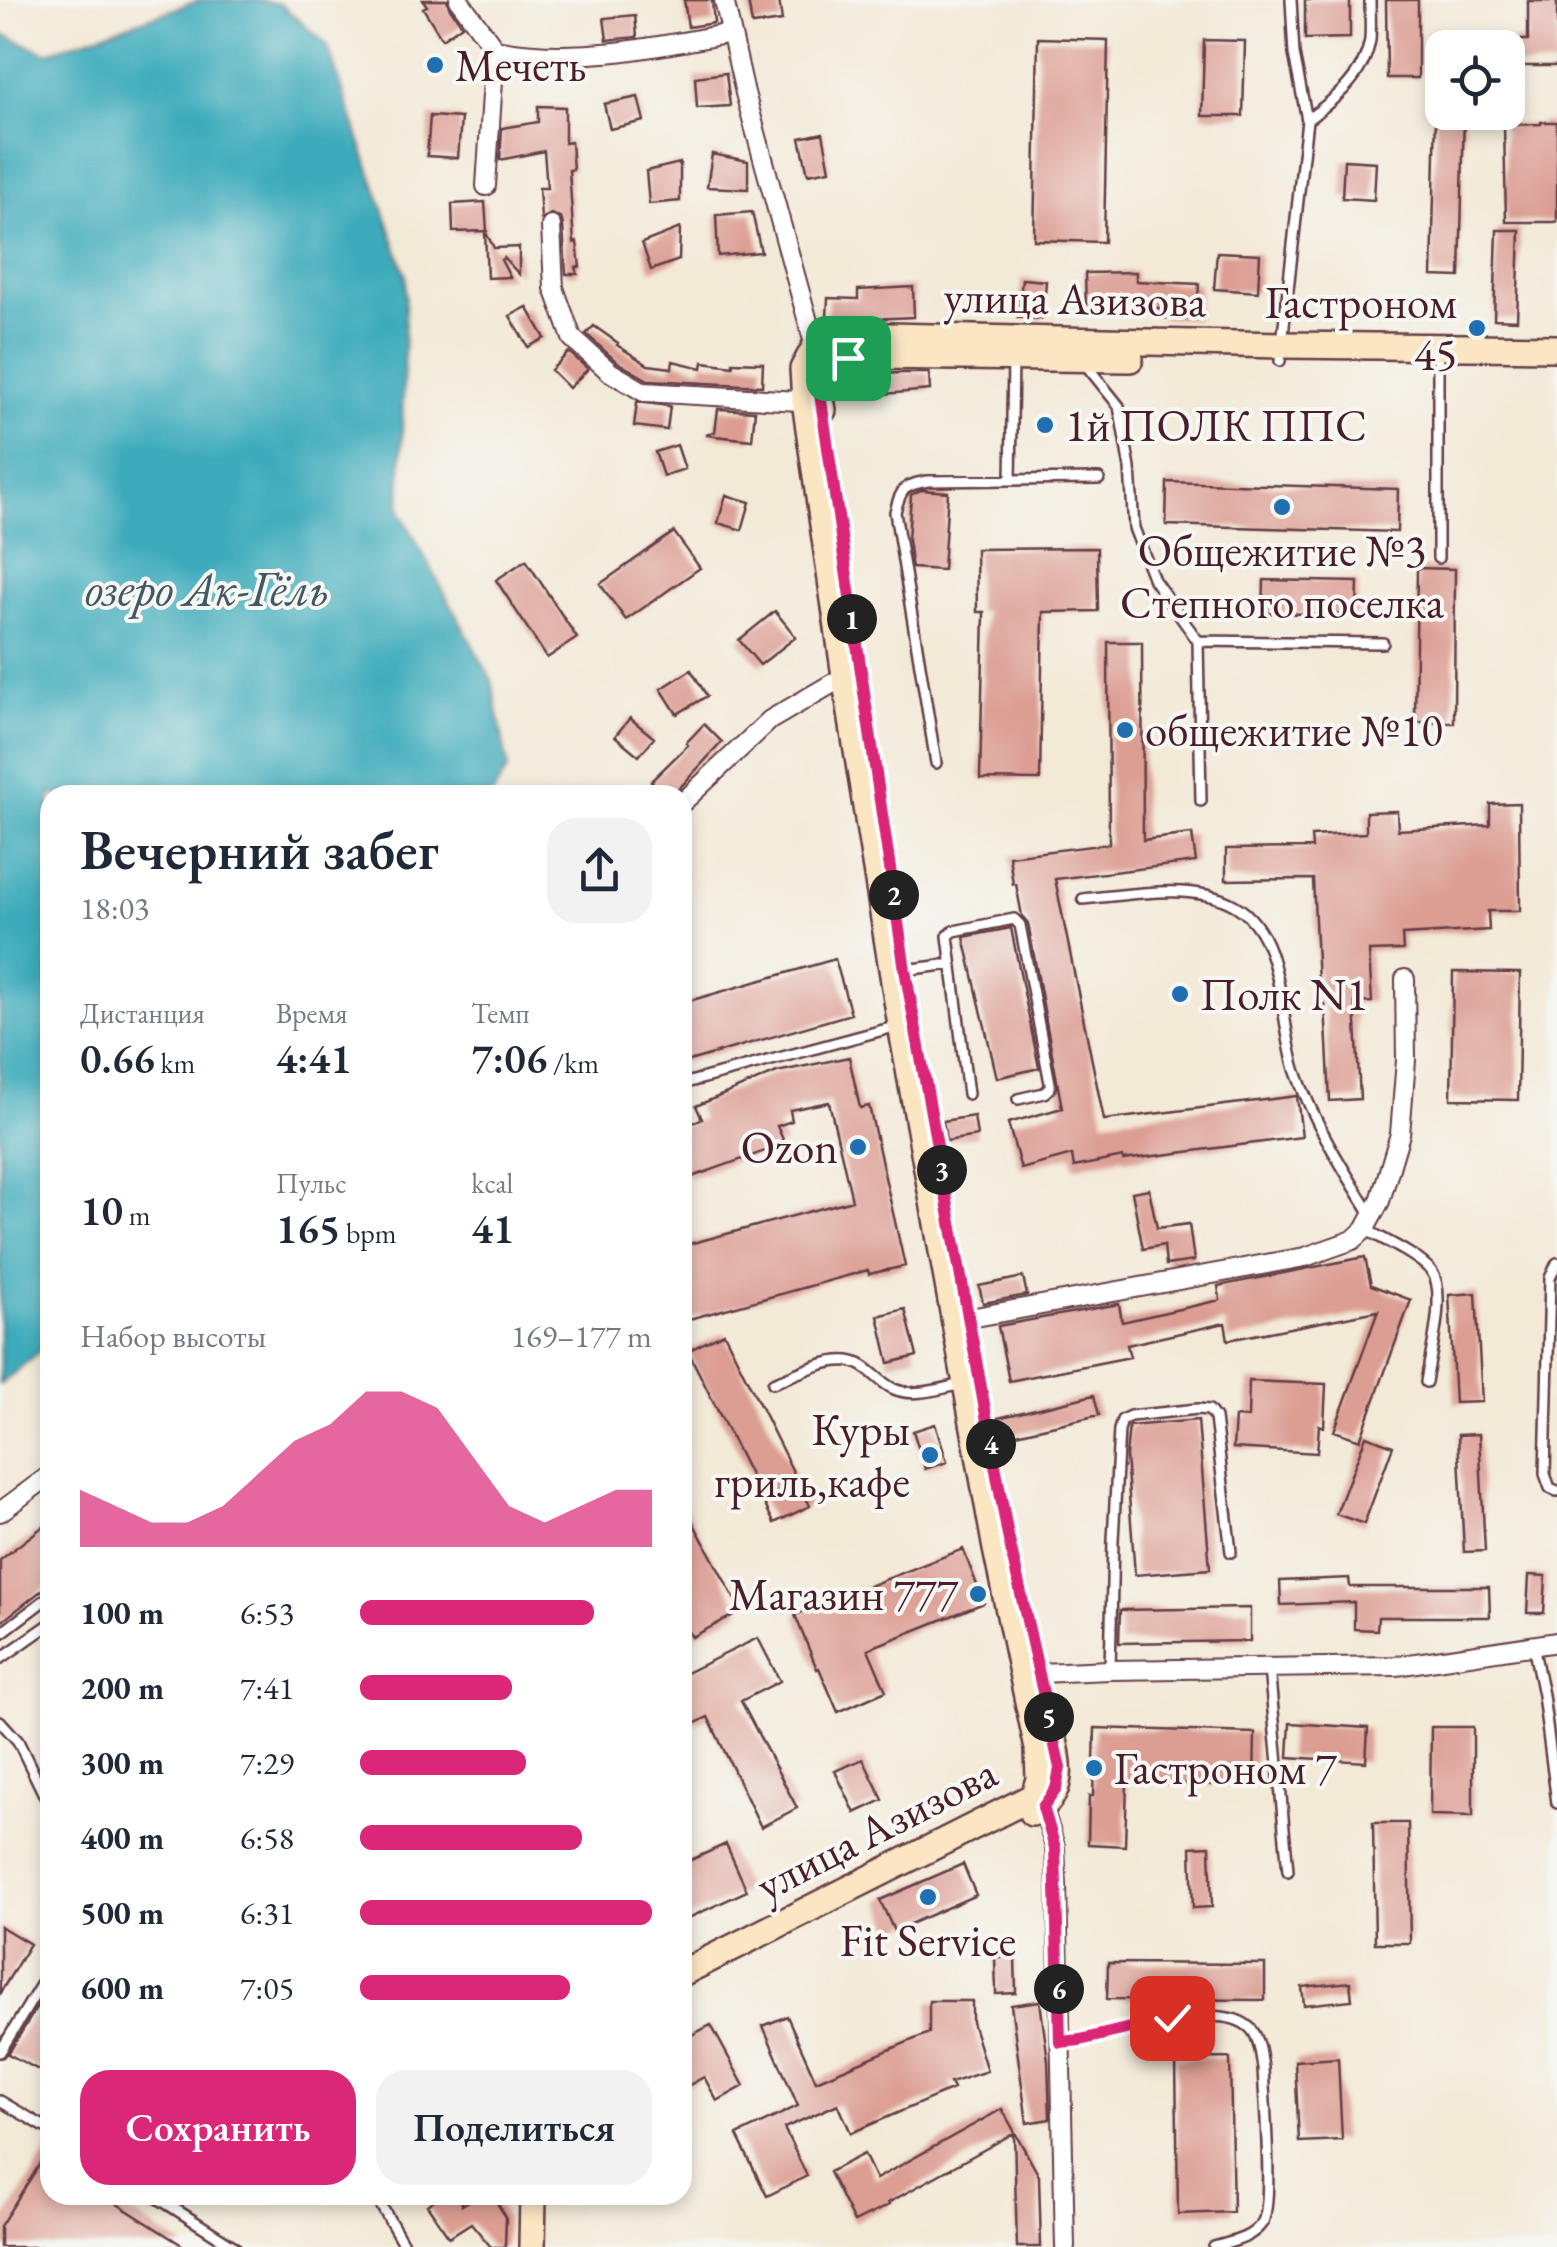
<!DOCTYPE html>
<html lang="ru">
<head>
<meta charset="utf-8">
<style>
  body { margin:0; font-family:"EB Garamond",serif; background:#f2f2f3; color:#1f2937; height:100vh; display:flex; flex-direction:column; font-size:38px; white-space:nowrap }
  * { box-sizing:border-box; margin:0 }
  p { font-size:32px; color:#747a83 }
  .icon { flex:none; width:55px; height:55px; fill:none; stroke:currentColor; stroke-width:2; stroke-linecap:round; stroke-linejoin:round }
  .map { position:relative; flex:1; overflow:hidden }
  .drawer { position:absolute; left:40px; top:785px; width:652px; height:1420px; display:flex; flex-direction:column; background:#fff; border-radius:30px; box-shadow:0 5px 15px #0003 }
  .drawer>* { flex:none }
  .tools { position:absolute; left:1425px; top:30px; display:grid; gap:20px }
  .tools a { display:grid; place-items:center; width:100px; height:100px; border-radius:20px; background:#fff; box-shadow:0 5px 15px #0003; font-size:50px }
  .pin { position:absolute; display:grid; place-items:center; width:85px; height:85px; color:#fff; margin:-42px; border-radius:20px; box-shadow:0 5px 15px #0006 }
  .km { position:absolute; width:50px; height:50px; margin:-25px; border-radius:50%; background:#222; color:#fff; font-size:28px; line-height:50px; text-align:center }
  .round { display:grid; place-items:center; flex:none; width:105px; height:105px; border-radius:30px; background:#f2f2f3 }
  .overview { display:flex; align-items:center; justify-content:space-between; height:170px; padding:0 40px }
  h1 { font-size:55px; font-weight:600; line-height:75px }
  .figures { display:grid; grid-template-columns:repeat(3,1fr); gap:15px; height:170px; padding:10px 40px }
  .figures div { display:grid; align-content:center }
  .figures b { font-size:42px; font-weight:600 }
  .figures small { font-size:28px; font-weight:400 }
  .figures p { font-size:28px }
  .chart { height:280px; padding:20px 40px }
  .chart p { display:flex; justify-content:space-between }
  .chart svg { width:100%; height:180px; margin-top:10px; fill:#db2777; opacity:.7 }
  .primary-button { display:flex; gap:20px; margin-top:auto; padding:20px 40px }
  .primary-button a { flex:1; height:115px; border-radius:30px; background:#db2777; color:#fff; font-size:40px; font-weight:600; line-height:115px; text-align:center }
  .primary-button a+a { background:#f2f2f3; color:#1f2937 }
  ul { padding:0 40px; list-style:none; font-size:32px }
  li { display:grid; grid-template-columns:160px 120px 1fr; align-items:center; height:75px }
  li i { height:25px; border-radius:12px; background:#db2777 }
  .map>svg:first-child { display:block }
  .water { fill:#3cabbb; stroke:#436573; stroke-width:2.5 }
  .building { fill:#dc9d93 }
  .lines { fill:none; stroke-linecap:round; stroke-linejoin:round }
  .lane-casing { stroke:#633d45; stroke-width:14 }
  .street-casing { stroke:#633d45; stroke-width:22 }
  .secondary-casing { stroke:#633d45; stroke-width:30 }
  .lane { stroke:#fff; stroke-width:9 }
  .street { stroke:#fff; stroke-width:18 }
  .secondary { stroke:#fbe6c4; stroke-width:25 }
  .route-casing { stroke:#fff; stroke-width:20 }
  .route { stroke:#db2777; stroke-width:12 }
  .poi-dot { fill:#1f6fb2; stroke:#f6f6f2; stroke-width:4 }
  .labels { text-anchor:middle; stroke-width:8; stroke-linejoin:round; paint-order:stroke }
  .poi-label { font-size:45px; fill:#4a1f2b; stroke:#f6f6f2; text-anchor:start }
  .street-label { font-size:45px; fill:#4a1f2b; stroke:#f6f6f2 }
  .water-label { font-size:48px; font-style:italic; fill:#445765; stroke:#f6f6f2 }
</style>
</head>
<body>
<div class="map">
<svg width="1557" height="2247" viewBox="0 0 1557 2247">
  <rect width="100%" height="100%" fill="#f6f6f2"/>
  <filter id="ink" filterUnits="userSpaceOnUse"><feTurbulence type="fractalNoise" baseFrequency=".01" numOctaves="2"/><feDisplacementMap in="SourceGraphic" scale="20" xChannelSelector="R" yChannelSelector="G"/><feConvolveMatrix kernelMatrix="1 2 1 2 8 2 1 2 1" color-interpolation-filters="sRGB"/></filter>
  <filter id="wash" filterUnits="userSpaceOnUse"><feTurbulence type="fractalNoise" baseFrequency=".0048" numOctaves="4" result="noise"/><feDisplacementMap in="SourceGraphic" scale="40" xChannelSelector="R" yChannelSelector="G"/><feGaussianBlur stdDeviation="2.25" result="paint"/><feColorMatrix in="noise" values="0 0 0 0 0 0 0 0 0 0 0 0 0 0 0 0 0 1.4 0 .05"/><feComposite in="paint" operator="in"/></filter>
  <g filter="url(#wash)">
    <rect width="100%" height="100%" fill="#f3e9d7"/>
    <path class="water" d="M201,0H257L280,4L327,45L406,276L400,511L492,681L508,768L492,795H50V1343L0,1384V33L46,53Z"/>
    <g id="blocks">
      <path class="building" d="M423,0H447L449,7L462,25L442,39L423,8L427,6Z
        M684,0H712L714,23L688,27Z
        M748,0H779L782,21L752,25Z
        M1305,0H1350V38L1305,39Z
        M1386,0H1418V78H1387Z
        M1528,1H1557V66H1508V40H1528Z
        M635,15L637,37L607,40L604,18Z
        M1038,38L1108,40L1104,242L1034,240Z
        M1204,40L1245,41L1243,116H1202Z
        M726,73L730,106L697,108L695,77Z
        M638,97L644,121L610,129L604,104Z
        M538,106L565,107V143L571,142L573,170H569L574,243L577,242L580,267H576L578,274H566L563,225L561,218L551,214L541,219L539,188H547L544,151L500,160L502,128L538,122Z
        M1436,112H1464L1460,277L1432,276Z
        M430,116L461,118L458,158L427,156Z
        M1541,122H1557V222H1506L1504,125L1541,124Z
        M823,133L830,170L808,174L800,138Z
        M712,154L748,161V189L707,187Z
        M1344,160L1376,162L1374,200L1342,198Z
        M680,163V201L649,204L646,171Z
        M485,202L487,231L453,232L452,204Z
        M752,212L761,252L718,256L716,215Z
        M680,228L679,260L651,270L642,243Z
        M1497,230H1520L1517,320L1494,319Z
        M485,231L494,248L519,247V274L504,258L501,260L510,277L487,278Z
        M1217,252L1260,254L1258,292L1214,289Z
        M1136,272V281L1199,284L1197,319L1161,318V308L1086,309L1085,273Z
        M1022,279L1046,281L1043,319L1018,317Z
        M913,287L914,317L870,319L827,317L828,298L858,299V290Z
        M527,307L545,338L528,347L510,316Z
        M594,326L618,343L617,345L648,365L672,368L673,361L702,368L703,362L733,366V362L763,363L762,386L648,380L617,362L586,334Z
        M569,352L588,369L569,388L551,370Z
        M902,373H929L930,390L884,394L882,374Z
        M637,402L670,406L667,430L634,426Z
        M718,409L755,411L752,440L706,435L715,432Z
        M677,445L685,469L663,476L655,452Z
        M1167,482L1398,489L1397,532L1166,525Z
        M921,490L948,492L943,570L912,568L908,540L911,495Z
        M726,495L750,502L742,530L718,523Z
        M674,532L700,568L626,620L600,584Z
        M1097,548L1098,611L1043,612L1040,780L980,779L984,612H977L976,549Z
        M526,560L577,638L547,658L496,580Z
        M1417,568L1455,569L1454,723L1415,722Z
        M1264,580L1358,582L1357,615L1263,613Z
        M775,611L796,637L760,665L739,640Z
        M1108,642H1142L1143,840L1192,834L1196,862L1055,879L1104,1120L1297,1096L1302,1137L1123,1160V1157L1074,1167L1072,1155L1021,1169L1008,1123L1062,1108L1028,923L1022,916L1016,884H1013L1009,856L1109,844Z
        M691,670L707,696L677,714L661,689Z
        M630,718L654,738L639,756L615,736Z
        M704,724L722,742L673,795H666L651,781L688,745L686,743Z
        M1519,803L1520,911H1488L1489,930L1402,935L1403,950L1369,951L1372,1002L1355,1003L1360,1099L1330,1101L1325,1004H1319L1313,879L1226,880V849L1312,848L1311,836L1366,833V812L1397,811L1398,830L1490,825V804Z
        M1011,928L1039,1068L997,1078L964,937Z
        M835,959L851,1014L682,1063V1003Z
        M1453,972L1520,973L1518,1100L1451,1099Z
        M849,1057L860,1108L869,1106L905,1266L869,1274L868,1270L682,1321V1246L852,1200L829,1102L790,1110L792,1121L777,1126L785,1144L689,1178L682,1164V1127L702,1119L696,1106L777,1072Z
        M974,1116L977,1136L946,1141L943,1121Z
        M1149,1189L1157,1228L1189,1224L1194,1261L1166,1265L1164,1245L1143,1249L1132,1192Z
        M1365,1257L1371,1285L1411,1300L1360,1440L1334,1431L1378,1311L1228,1340L1225,1323L1127,1345L1130,1357L1009,1381L998,1326L1119,1304L1122,1322L1220,1300L1218,1286Z
        M1023,1277L1027,1295L983,1303L979,1286Z
        M1476,1293L1482,1402L1455,1403L1449,1295Z
        M905,1309L917,1356L889,1363L878,1316Z
        M724,1333L810,1506L774,1523L688,1351Z
        M1249,1381L1326,1384L1324,1427L1319,1425L1317,1453L1233,1448L1235,1417L1248,1418Z
        M1094,1395L1099,1415L999,1438L994,1419Z
        M1198,1420L1210,1569L1135,1575L1126,1456L1129,1426Z
        M935,1424L947,1462L925,1469L913,1431Z
        M1479,1434L1485,1551L1464,1552L1458,1435Z
        M1366,1436L1393,1446L1364,1524L1336,1514Z
        M682,1502L741,1611L692,1637L682,1620Z
        M50,1521V1584L0,1623V1560Z
        M963,1549L984,1603L868,1649L886,1691L838,1712L819,1668L817,1669L795,1615Z
        M1529,1575L1546,1576L1544,1613H1527Z
        M1349,1578L1350,1587H1489L1490,1617H1378L1377,1630L1354,1629V1602L1281,1605L1280,1581Z
        M1250,1608V1641L1119,1643L1120,1610Z
        M758,1638L780,1681L741,1701L797,1808L761,1827L708,1717L682,1730V1675Z
        M1290,1723L1368,1728L1366,1762L1288,1757Z
        M1431,1727H1473V1816L1430,1815Z
        M1095,1728L1255,1733L1254,1786L1127,1782L1125,1846L1088,1844L1089,1796H1093Z
        M863,1759L883,1800L855,1813L835,1771Z
        M1373,1823H1408L1410,1943H1375Z
        M726,1844L747,1891L682,1921V1864Z
        M1210,1846L1212,1907L1193,1908L1191,1847Z
        M963,1864L976,1895L894,1931L880,1900Z
        M0,1926L30,1944L0,1993Z
        M995,1957H1015L1016,1993L996,1994Z
        M1108,1963L1265,1964V2000L1107,1999Z
        M1350,1982L1352,2000L1304,2005L1302,1987Z
        M50,1986V2052L39,2070L8,2054Z
        M929,2001H972V2022L987,2071L950,2083L953,2089L851,2133L838,2104L784,2128L807,2176L767,2196L737,2135L798,2106L763,2026L787,2016L816,2081L929,2033Z
        M1040,2001L1048,2061L1050,2119L1027,2123L1011,2005Z
        M711,2025L744,2086L717,2101L704,2077L682,2089V2040Z
        M1230,2058L1233,2212L1178,2214L1176,2059Z
        M1338,2058L1342,2140L1299,2142L1295,2061Z
        M1002,2109L1039,2176L1041,2247H1017L1014,2133L888,2203L889,2205L854,2222L829,2172L864,2154L876,2179Z
        M50,2148V2195H103L185,2247H0V2226Z
        M441,2195H461L462,2205L478,2195H492L506,2217L505,2247H491L471,2223L449,2237L427,2205Z"/>
    </g>
  </g>
  <g filter="url(#ink)">
    <use href="#blocks" fill-opacity="0" stroke="#633d45" stroke-width="2.5"/>
    <g class="lines">
      <defs>
        <path id="lane" d="M1291,0L1294,54L1307,120
          M1280,361L1307,120C1335,99 1364,77 1370,40C1371,27 1370,13 1370,0
          M1438,361V558
          M1086,365L1119,406L1130,468L1134,528L1154,580L1198,641L1201,801
          M1011,480L1013,360
          M1198,641L1383,643
          M936,763L895,512C901,488 904,485 928,481L1099,479
          M1083,899C1127,895 1194,882 1234,905C1286,934 1279,1023 1296,1072C1314,1123 1343,1169 1371,1214
          M905,970L951,964
          M682,1084L898,1026
          M968,1094L948,936L954,931L1014,919L1020,925L1050,1083V1088L1044,1093L1018,1099
          M1365,1229C1382,1239 1420,1256 1432,1272C1447,1293 1430,1356 1426,1382
          M1557,1263L1550,1278L1545,1474L1550,1488L1557,1491
          M773,1383C795,1375 824,1359 848,1361C868,1363 876,1381 894,1389C915,1398 941,1388 963,1384
          M0,1634L50,1596
          M1533,1645L1543,1695L1557,1803
          M0,1659L50,1624
          M1269,1668L1288,1871
          M1110,1670L1113,1540L1119,1430L1122,1420L1130,1416L1198,1409L1209,1410L1215,1418L1231,1552
          M0,1721L18,1741L50,1807
          M1061,2042C1104,2039 1221,1994 1252,2030C1260,2040 1261,2056 1263,2068C1264,2095 1274,2206 1262,2223C1251,2239 1231,2242 1214,2247
          M0,2052L50,1970
          M0,2101L50,2130
          M153,2195L235,2247
          M375,2195L405,2247"/>
        <path id="street" d="M459,0L495,49C574,64 653,48 731,33
          M724,0L745,93L818,358
          M486,186L495,49
          M551,226L554,288L572,338L610,372L644,392L817,402
          M682,803L770,720L845,676
          M970,1318L1305,1257L1353,1240L1365,1229L1380,1201L1400,1134L1406,1060L1405,979
          M0,1512L50,1475
          M1039,1673L1110,1670L1396,1666L1557,1642
          M1043,1807L1055,1847L1057,1886L1065,2247"/>
        <path id="secondary" d="M823,410L819,387L823,372L849,358L867,356L1130,359
          M1032,1813C1073,1792 1056,1751 1048,1716
          M682,1973L1034,1796L1039,1779L1038,1749L996,1549L901,1025L845,676L805,401L803,369L815,347L846,335L1282,345L1557,348
          M532,2247L533,2195"/>
      </defs>
      <use href="#lane" class="lane-casing"/>
      <use href="#street" class="street-casing"/>
      <use href="#secondary" class="secondary-casing"/>
      <use href="#lane" class="lane"/>
      <use href="#street" class="street"/>
      <use href="#secondary" class="secondary"/>
    </g>
  </g>
  <g class="lines" filter="url(#ink)">
    <defs>
      <path id="route" d="M848,358L823,372L819,387L905,970L1008,1536L1060,1768L1056,1789L1043,1807L1055,1848L1060,2042L1080,2040L1172,2018"/>
    </defs>
    <use href="#route" class="route-casing"/>
    <use href="#route" class="route"/>
  </g>
  <g class="poi-dot">
    <circle cx="435" cy="65" r="10"/>
    <circle cx="1477" cy="328" r="10"/>
    <circle cx="1045" cy="425" r="10"/>
    <circle cx="1282" cy="507" r="10"/>
    <circle cx="1125" cy="730" r="10"/>
    <circle cx="1180" cy="994" r="10"/>
    <circle cx="858" cy="1147" r="10"/>
    <circle cx="930" cy="1455" r="10"/>
    <circle cx="978" cy="1594" r="10"/>
    <circle cx="1094" cy="1768" r="10"/>
    <circle cx="928" cy="1897" r="10"/>
  </g>
  <g class="labels">
    <g class="poi-label">
      <text x="455" y="81">Мечеть</text>
      <text x="1457" y="318" text-anchor="end">Гастроном<tspan x="1457" dy="52">45</tspan></text>
      <text x="1065" y="441">1й ПОЛК ППС</text>
      <text x="1282" y="566" text-anchor="middle">Общежитие №3<tspan x="1282" dy="52">Степного поселка</tspan></text>
      <text x="1145" y="746">общежитие №10</text>
      <text x="1200" y="1010">Полк N1</text>
      <text x="838" y="1163" text-anchor="end">Ozon</text>
      <text x="910" y="1445" text-anchor="end">Куры<tspan x="910" dy="52">гриль,кафе</tspan></text>
      <text x="958" y="1610" text-anchor="end">Магазин 777</text>
      <text x="1114" y="1784">Гастроном 7</text>
      <text x="928" y="1956" text-anchor="middle">Fit Service</text>
    </g>
    <g class="street-label">
      <text transform="translate(1075 298) rotate(1)" y="16">улица Азизова</text>
      <text transform="translate(876 1828) rotate(-27)" y="16">улица Азизова</text>
    </g>
    <g class="water-label">
      <text x="207" y="605">озеро Ак-Гёль</text>
    </g>
  </g>
</svg>
<div class="tools">
<a><svg class="icon" aria-label="locate" viewBox="0 0 24 24"><circle cx="12" cy="12" r="6"/><path d="M12 2v4M12 18v4M2 12h4M18 12h4"/></svg></a>
</div>
<div class="pin" style="left:848px;top:358px;background:#1e9e55"><svg class="icon" aria-label="arrive" viewBox="0 0 24 24"><path d="M6 21V4h12l-3 4 3 4H6"/></svg></div>
<div class="pin" style="left:1172px;top:2018px;background:#d93025"><svg class="icon" aria-label="check" viewBox="0 0 24 24"><path d="M5 12l5 5 9-10"/></svg></div>
<b class="km" style="left:852px;top:619px">1</b>
<b class="km" style="left:894px;top:895px">2</b>
<b class="km" style="left:942px;top:1170px">3</b>
<b class="km" style="left:991px;top:1444px">4</b>
<b class="km" style="left:1049px;top:1717px">5</b>
<b class="km" style="left:1059px;top:1989px">6</b>
<section class="drawer">
<div class="overview"><div><h1>Вечерний забег</h1><p>18:03</p></div><a class="round"><svg class="icon" aria-label="share" viewBox="0 0 24 24"><path d="M12 15V3M7 8l5-5 5 5M5 13v7h14v-7"/></svg></a></div>
<div class="figures">
<div><p>Дистанция</p><b>0.66<small> km</small></b></div>
<div><p>Время</p><b>4:41</b></div>
<div><p>Темп</p><b>7:06<small> /km</small></b></div>
</div>
<div class="figures">
<div><b>10<small> m</small></b></div>
<div><p>Пульс</p><b>165<small> bpm</small></b></div>
<div><p>kcal</p><b>41</b></div>
</div>
<div class="chart"><p><span>Набор высоты</span>169–177 m</p>
<svg viewBox="0 0 160 44" preserveAspectRatio="none"><path d="M0 44V30L10 34L20 38L30 38L40 34L50 26L60 18L70 14L80 6L90 6L100 10L110 22L120 34L130 38L140 34L150 30L160 30V44z"/></svg>
</div>
<ul>
<li><b>100 m</b>6:53<i style="width:80%"></i></li>
<li><b>200 m</b>7:41<i style="width:52%"></i></li>
<li><b>300 m</b>7:29<i style="width:57%"></i></li>
<li><b>400 m</b>6:58<i style="width:76%"></i></li>
<li><b>500 m</b>6:31<i style="width:100%"></i></li>
<li><b>600 m</b>7:05<i style="width:72%"></i></li>
</ul>
<div class="primary-button"><a>Сохранить</a><a>Поделиться</a></div>
</section>
</div>
</body>
</html>
